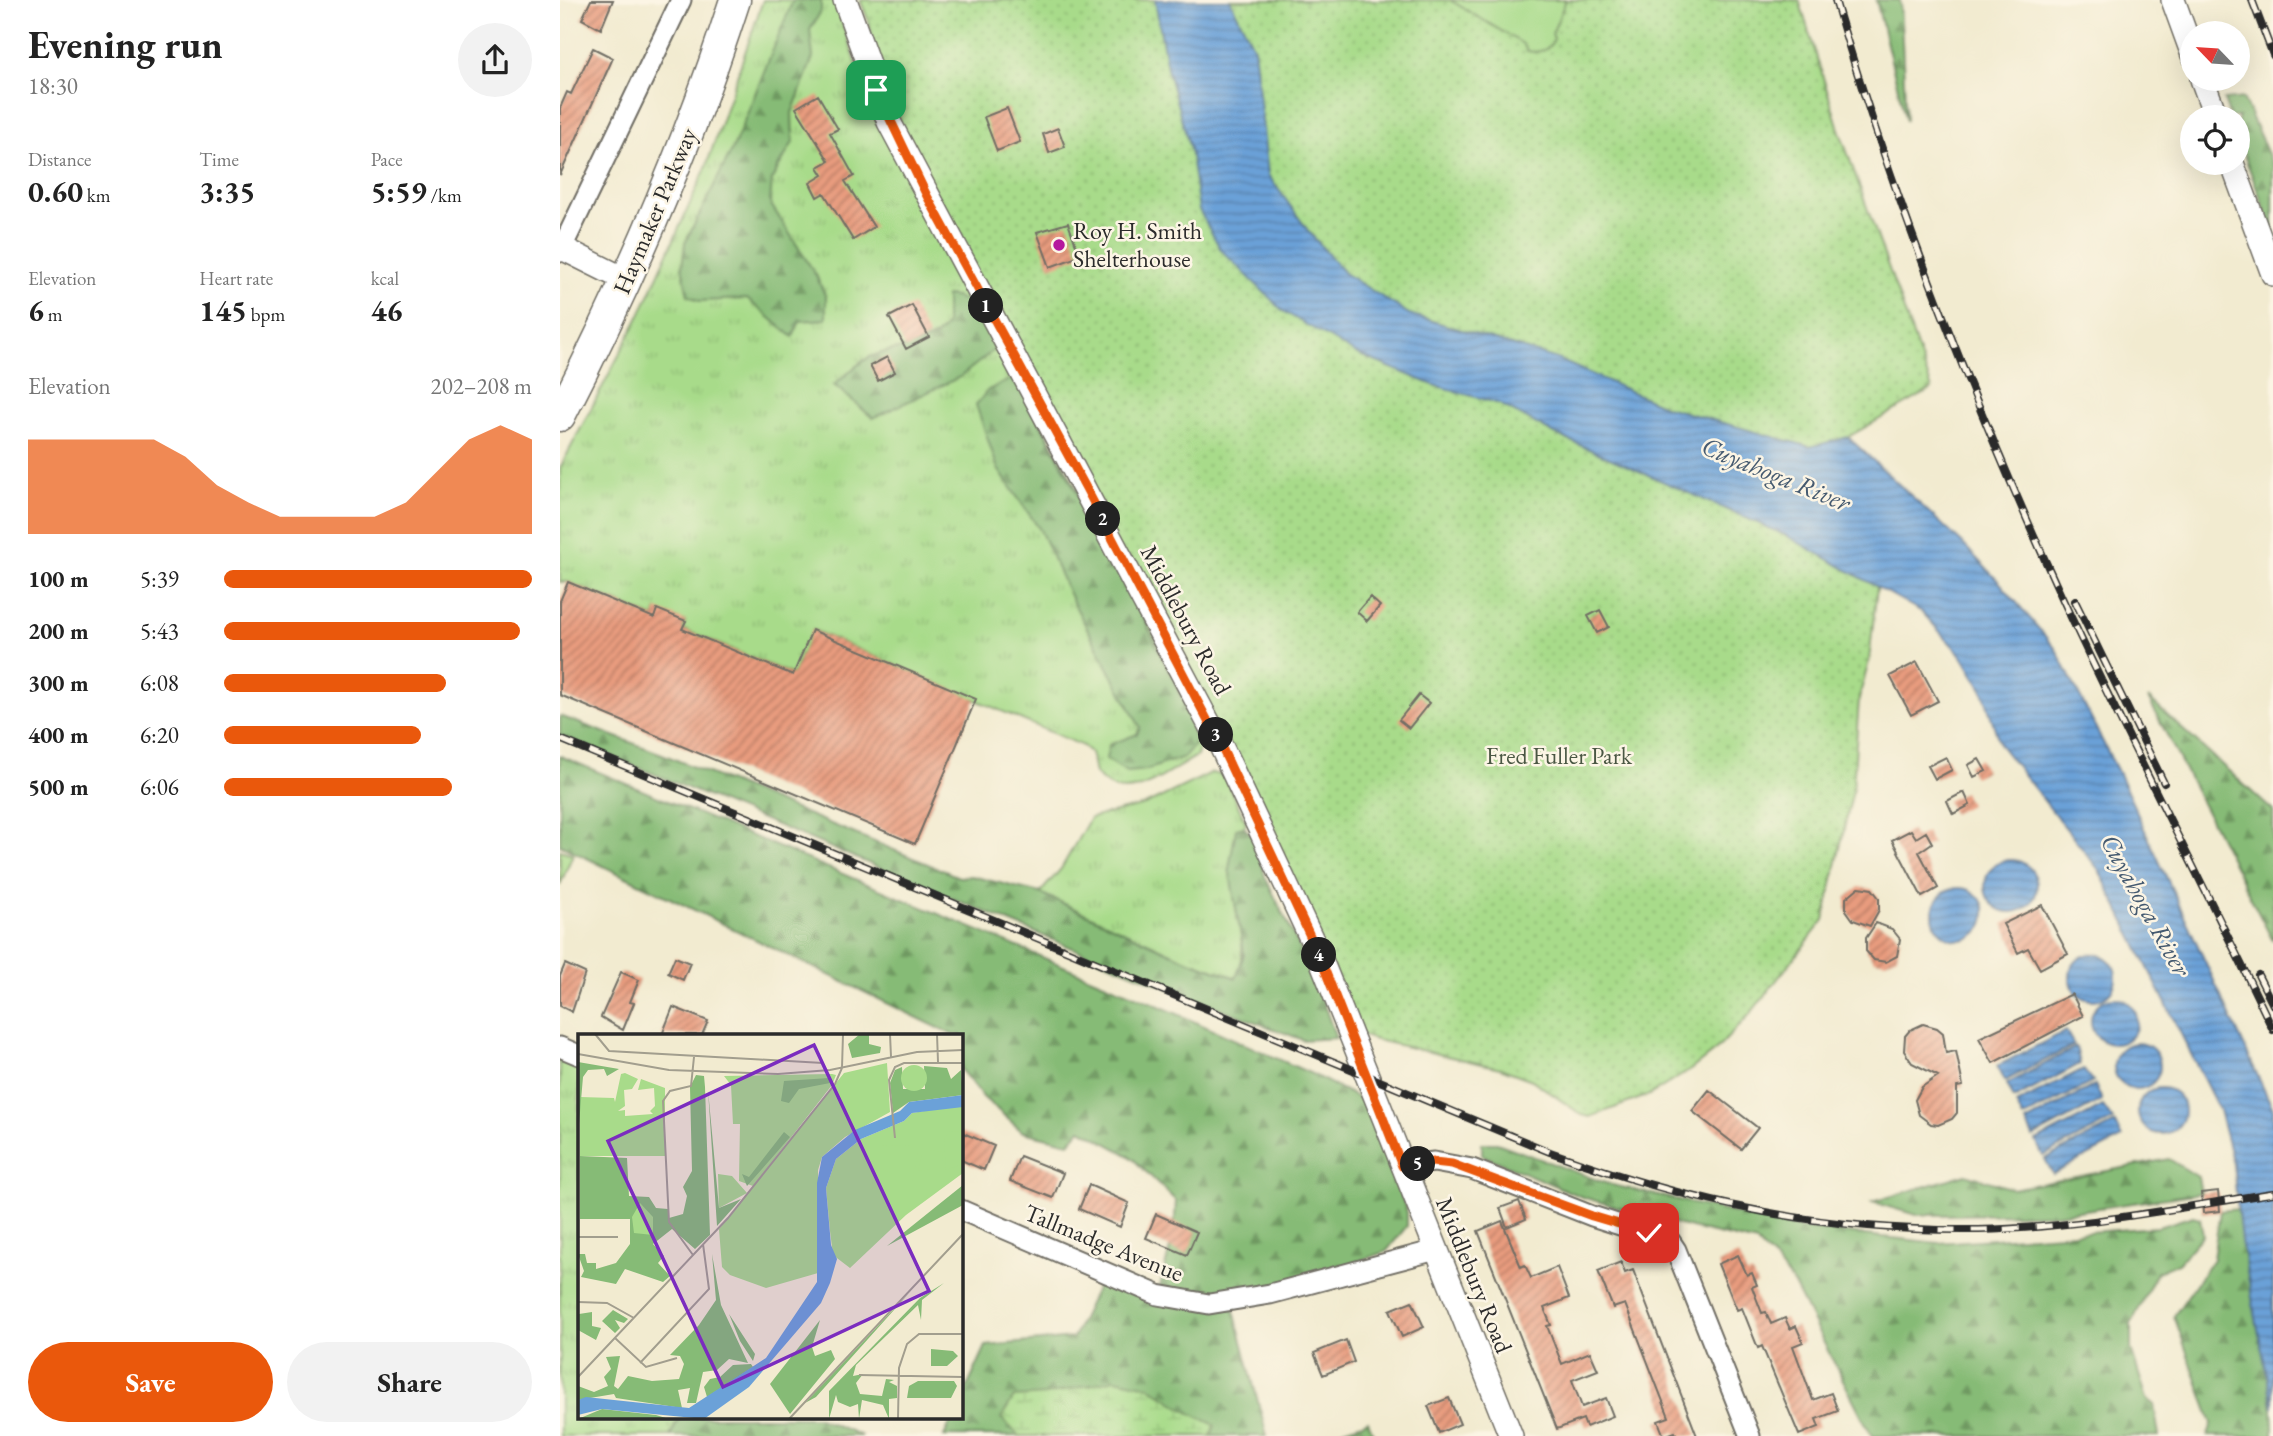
<!DOCTYPE html>
<html lang="en">
<head>
<meta charset="utf-8">
<style>
  body { margin:0; font-family:"EB Garamond",serif; background:#f2f2f2; color:#222; height:100vh; display:flex; flex-direction:column; font-size:26px; white-space:nowrap }
  * { box-sizing:border-box; margin:0 }
  p { font-size:23px; color:#767676 }
  .icon { flex:none; width:38px; height:38px; fill:none; stroke:currentColor; stroke-width:2; stroke-linecap:round; stroke-linejoin:round }
  .map { position:relative; flex:1; overflow:hidden }
  .side { display:flex; flex-direction:column; background:#fff; width:560px }
  .side>* { flex:none }
  .needle { width:46px; rotate:295deg }
  .buttons { position:absolute; left:1620px; top:21px; display:grid; gap:14px }
  .buttons a { display:grid; place-items:center; width:70px; height:70px; border-radius:50%; background:#fff; box-shadow:0 7px 28px #0002; font-size:35px }
  .pin { position:absolute; display:grid; place-items:center; width:60px; height:60px; color:#fff; margin:-30px; border-radius:14px; box-shadow:0 4px 10px #0006 }
  .km { position:absolute; width:35px; height:35px; margin:-18px; border-radius:50%; background:#222; color:#fff; font-size:19px; line-height:35px; text-align:center }
  .round { display:grid; place-items:center; flex:none; width:74px; height:74px; border-radius:37px; background:#f2f2f2 }
  .summary { display:flex; align-items:center; justify-content:space-between; height:119px; padding:0 28px }
  h1 { font-size:38px; font-weight:700; line-height:52px }
  .figures { display:grid; grid-template-columns:repeat(3,1fr); gap:10px; height:119px; padding:7px 28px }
  .figures div { display:grid; align-content:center }
  .figures b { font-size:30px; font-weight:700 }
  .figures small { font-size:19px; font-weight:400 }
  .figures p { font-size:19px }
  .chart { height:196px; padding:14px 28px }
  .chart p { display:flex; justify-content:space-between }
  .chart svg { width:100%; height:126px; margin-top:7px; fill:#ea580c; opacity:.7 }
  .action { display:flex; gap:14px; margin-top:auto; padding:14px 28px }
  .action a { flex:1; height:80px; border-radius:42px; background:#ea580c; color:#fff; font-size:28px; font-weight:700; line-height:80px; text-align:center }
  .action a+a { background:#f2f2f2; color:#222 }
  ul { padding:0 28px; list-style:none; font-size:23px }
  li { display:grid; grid-template-columns:112px 84px 1fr; align-items:center; height:52px }
  li i { height:18px; border-radius:9px; background:#ea580c }
  main { display:flex; flex:1; min-height:0 }
  .map>svg:first-child { display:block }
  .grass { fill:url(#grass-tufts); stroke:#6a835a; stroke-width:2 }
  .forest { fill:url(#forest-firs); stroke:#587350; stroke-width:2 }
  .wetland { fill:url(#wetland-marsh); stroke:#6a835a; stroke-width:2 }
  .park { fill:url(#park-dots); stroke:#6a835a; stroke-width:2 }
  .garden { fill:#a8db8a; stroke:#6a835a; stroke-width:2 }
  .water { fill:url(#water-rules); stroke:#4b6682; stroke-width:2 }
  .building { fill:url(#building-hatch) }
  .lines { fill:none; stroke-linecap:round; stroke-linejoin:round }
  .minor-casing { stroke:#716e65; stroke-width:23 }
  .tertiary-casing { stroke:#716e65; stroke-width:26 }
  .primary-casing { stroke:#716e65; stroke-width:33 }
  .minor { stroke:#fff; stroke-width:19 }
  .tertiary { stroke:#fff; stroke-width:23 }
  .primary { stroke:#fff; stroke-width:30 }
  .rail-casing { stroke:#2b2b2b; stroke-width:8 }
  .rail { stroke:#fcf5e5; stroke-width:5; stroke-dasharray:16; stroke-linecap:butt }
  .route-casing { stroke:#fff; stroke-width:14 }
  .route { stroke:#ea580c; stroke-width:9 }
  .poi-dot { fill:#b5179e; stroke:#fcf5e5; stroke-width:2.5 }
  .labels { text-anchor:middle; stroke-width:5; stroke-linejoin:round; paint-order:stroke }
  .street-label { font-size:24px; fill:#2b2b2b; stroke:#fcf5e5 }
  .poi-label { font-size:24px; fill:#2b2b2b; stroke:#fcf5e5; text-anchor:start }
  .park-label { font-size:24px; fill:#4a5743; stroke:#fcf5e5 }
  .water-label { font-size:26px; font-style:italic; fill:#455a70; stroke:#fcf5e5 }
  .inset-road { fill:none; stroke:#a29e8e; stroke-width:2 }
  .view { fill:#7b2cbf; fill-opacity:0.15; stroke:#7b2cbf; stroke-width:3.5 }
  .inset-edge { fill:none; stroke:#2b2b2b; stroke-width:3.5 }
</style>
</head>
<body>
<main>
<section class="side">
<div class="summary"><div><h1>Evening run</h1><p>18:30</p></div><a class="round"><svg class="icon" aria-label="share" viewBox="0 0 24 24"><path d="M12 15V3M7 8l5-5 5 5M5 13v7h14v-7"/></svg></a></div>
<div class="figures">
<div><p>Distance</p><b>0.60<small> km</small></b></div>
<div><p>Time</p><b>3:35</b></div>
<div><p>Pace</p><b>5:59<small> /km</small></b></div>
</div>
<div class="figures">
<div><p>Elevation</p><b>6<small> m</small></b></div>
<div><p>Heart rate</p><b>145<small> bpm</small></b></div>
<div><p>kcal</p><b>46</b></div>
</div>
<div class="chart"><p><span>Elevation</span>202–208 m</p>
<svg viewBox="0 0 160 44" preserveAspectRatio="none"><path d="M0 44V11L10 11L20 11L30 11L40 11L50 17L60 27L70 33L80 38L90 38L100 38L110 38L120 33L130 22L140 11L150 6L160 11V44z"/></svg>
</div>
<ul>
<li><b>100 m</b>5:39<i style="width:100%"></i></li>
<li><b>200 m</b>5:43<i style="width:96%"></i></li>
<li><b>300 m</b>6:08<i style="width:72%"></i></li>
<li><b>400 m</b>6:20<i style="width:64%"></i></li>
<li><b>500 m</b>6:06<i style="width:74%"></i></li>
</ul>
<div class="action"><a>Save</a><a>Share</a></div>
</section>
<div class="map">
<svg width="1713" height="1436" viewBox="0 0 1713 1436">
  <defs>
    <pattern id="grass-tufts" width="24" height="20" patternUnits="userSpaceOnUse" patternTransform="scale(1.75)"><rect width="24" height="20" fill="#a8db8a"/><path d="M3 7l-1-3M5 7V3M7 7l1-3M15 17l-1-3M17 17v-4M19 17l1-3" fill="none" stroke="#91bc77"/></pattern>
    <pattern id="forest-firs" width="22" height="20" patternUnits="userSpaceOnUse" patternTransform="scale(1.75)"><rect width="22" height="20" fill="#86bb76"/><path d="M5 1l3.5 6h-7zM16 11l3.5 6h-7z" fill="#6e9861"/></pattern>
    <pattern id="wetland-marsh" width="20" height="14" patternUnits="userSpaceOnUse" patternTransform="scale(1.75)"><rect width="20" height="14" fill="#a8db8a"/><path d="M1 5h8M5 5V1M11 12h8M15 12V8" fill="none" stroke="#91bc77"/></pattern>
    <pattern id="park-dots" width="8" height="8" patternUnits="userSpaceOnUse" patternTransform="scale(1.75)"><rect width="8" height="8" fill="#a8db8a"/><path d="M2 2h.1M6 6h.1" fill="none" stroke="#91bc77" stroke-width="1.8" stroke-linecap="round"/></pattern>
    <pattern id="water-rules" width="6" height="5" patternUnits="userSpaceOnUse" patternTransform="scale(1.75)"><rect width="6" height="5" fill="#6ba1d8"/><path d="M0 2.5h6" fill="none" stroke="#5883af"/></pattern>
    <pattern id="building-hatch" width="6" height="6" patternUnits="userSpaceOnUse" patternTransform="scale(1.75)"><rect width="6" height="6" fill="#e89b7e"/><path d="M-1 1l2-2M0 6l6-6M5 7l2-2" fill="none" stroke="#bc7f67"/></pattern>
  </defs>
  <rect width="100%" height="100%" fill="#fcf5e5"/>
  <filter id="ink" filterUnits="userSpaceOnUse"><feTurbulence type="fractalNoise" baseFrequency=".0143" numOctaves="2"/><feDisplacementMap in="SourceGraphic" scale="14" xChannelSelector="R" yChannelSelector="G"/><feConvolveMatrix kernelMatrix="1 2 1 2 8 2 1 2 1" color-interpolation-filters="sRGB"/></filter>
  <filter id="wash" filterUnits="userSpaceOnUse"><feTurbulence type="fractalNoise" baseFrequency=".00686" numOctaves="4" result="noise"/><feDisplacementMap in="SourceGraphic" scale="28" xChannelSelector="R" yChannelSelector="G"/><feGaussianBlur stdDeviation="1.57" result="paint"/><feColorMatrix in="noise" values="0 0 0 0 0 0 0 0 0 0 0 0 0 0 0 0 0 1.4 0 .05"/><feComposite in="paint" operator="in"/></filter>
  <g filter="url(#wash)">
    <rect width="100%" height="100%" fill="#f2ebd0"/>
    <path class="grass" d="M203,0H274L308,96L644,727L637,756C616,767 578,798 554,788C547,785 541,779 535,774L531,753L523,746L253,630L233,675L122,629L125,622L97,610L94,618L8,582H0V468L81,313L145,170Z
      M651,773L663,775L686,822L684,827L676,829C675,853 672,879 675,902C679,928 688,953 677,978L622,958L480,893L501,869L530,818L585,805Z
      M0,1056L19,1063V1417H120L110,1436H0Z"/>
    <path class="forest" d="M233,0H261V11L250,30L253,57L232,113L233,142L212,179L210,203L256,275L266,297V319L240,321L233,337L187,299L140,301L128,295L122,267L125,243L174,146Z
      M1316,0H1340L1346,121Z
      M1683,98L1713,165V231L1678,139V117H1670L1664,100Z
      M386,296C414,296 428,324 439,346L400,377L313,418L274,385C285,377 298,362 310,357C337,345 365,351 386,326Z
      M451,379L459,383L585,621L628,711L636,742L624,757L586,770L567,772L546,759L549,745L577,734L580,727L512,600L480,530L438,469L416,405L428,390Z
      M1588,698L1713,811V941Z
      M0,716L102,754L399,877L412,876L480,893L622,958L676,978L684,954L669,868L676,829L684,827L696,840L705,877L754,977L776,1038L743,1040L635,999L0,735Z
      M0,756L604,1008L754,1075L808,1103L847,1212V1226L826,1252L672,1303L707,1436H384L393,1417H401V1401L426,1346L513,1338L544,1272L598,1295L614,1232L616,1201L570,1156L521,1129L509,1143L463,1132L423,1097L401,1070V1035H393L0,845Z
      M922,1143H937L1048,1184L1240,1228L1378,1243L1598,1227L1633,1216L1640,1218L1643,1235L1618,1263L1597,1272L1571,1324V1349L1587,1399L1594,1405L1599,1436H1312L1233,1283L1214,1259L1197,1243L1131,1228L1022,1197L922,1155Z
      M1609,1159L1638,1177L1641,1193L1498,1214L1356,1215L1312,1202L1406,1174L1453,1189Z
      M1678,1209C1685,1285 1713,1360 1713,1436H1648L1652,1423L1614,1316L1653,1259L1660,1211Z
      M120,1417H256L302,1436H110Z
      M808,1421L814,1436H764Z"/>
    <path class="wetland" d="M555,1379L588,1386L626,1411L655,1425L651,1436H459L441,1418L454,1397L487,1395Z"/>
    <path class="park" d="M300,0H595L607,68L630,148L795,353L871,384L940,404L995,434L1225,535L1317,587L1309,661L1299,698L1293,789L1264,920L1190,1014L1157,1049L1129,1071L1089,1095L1030,1117L1022,1115L972,1080L940,1068L812,1039L800,1034L365,172L320,78L309,22Z
      M670,0H1239L1280,132L1372,389L1288,437L1250,447L1106,407L997,359L849,314L784,273L749,232L708,175L694,48Z"/>
    <path class="garden" d="M890,0H1006L992,34L994,39C988,51 980,53 967,51L963,44Z
      M0,850L13,854L0,885Z"/>
    <path class="water" d="M595,0H670L694,48L708,175L749,232L784,273L849,314L997,359L1106,407L1250,447L1288,437L1402,543L1441,584L1496,649L1559,774L1713,1109V1407L1681,1241L1673,1164L1659,1110L1539,870L1440,745L1423,691L1402,656L1362,612L1225,535L995,434L940,404L871,384L795,353L723,311L661,250L639,210L630,149L607,68Z
      M1425 886a26 26 0 1 1 52 0a26 26 0 1 1-52 0Z
      M1373 914a26 26 0 1 1 52 0a26 26 0 1 1-52 0Z
      M1510 977a23 23 0 1 1 46 0a23 23 0 1 1-46 0Z
      M1531 1021a23 23 0 1 1 46 0a23 23 0 1 1-46 0Z
      M1506,1031L1514,1045L1445,1081L1437,1066Z
      M1554 1066a23 23 0 1 1 46 0a23 23 0 1 1-46 0Z
      M1516,1047L1520,1064L1454,1099L1447,1084Z
      M1523,1069L1533,1082L1463,1118L1456,1104Z
      M1535,1085L1542,1100L1473,1137L1466,1122Z
      M1578 1111a23 23 0 1 1 46 0a23 23 0 1 1-46 0Z
      M1543,1106L1553,1120L1483,1156L1476,1141Z
      M1555,1123L1562,1138L1493,1174L1485,1159Z"/>
    <g id="blocks">
      <path class="building" d="M31,0H53L41,29L22,19Z
        M33,48L53,58L0,175V108L7,92L11,94Z
        M258,95L278,129L270,133L294,176L285,181L314,227L293,240L264,193L257,197L250,183L263,175L258,167L269,161L236,108Z
        M447,108L460,142L437,151L424,117Z
        M498,128L505,147L489,153L483,134Z
        M508,223L520,256L490,267L477,232Z
        M352,305L369,337L346,349L329,317Z
        M327,357L335,372L318,381L310,366Z
        M8,582L94,618L97,609L126,621L122,629L233,675L252,630L416,699L355,844L0,695V601Z
        M810,597L820,606L807,621L797,612Z
        M1040,610L1049,627L1037,633L1028,616Z
        M1357,662L1378,701L1351,715L1330,676Z
        M859,695L869,703L849,728L839,720Z
        M1386,757L1392,770L1375,779L1368,766Z
        M1419,759L1426,771L1414,777L1408,765Z
        M1404,792L1410,805L1393,814L1387,801Z
        M1351,830L1356,838L1366,832L1372,843L1359,852L1378,888L1362,897L1332,840Z
        M1299,887L1312,889L1319,898V910L1310,926L1293,920L1286,910V898Z
        M1482,905L1508,954L1480,969L1468,948L1458,953L1443,924Z
        M1316,923L1332,929L1340,939L1337,956L1326,962L1314,960L1306,951V938Z
        M115,957L130,963L123,980L108,973Z
        M5,964L25,973L12,1012L0,1006V976Z
        M61,972L79,980L70,1002L74,1003L63,1030L41,1017Z
        M1512,994L1523,1016L1433,1063L1419,1038Z
        M113,1007L148,1021L142,1035H102Z
        M1363,1024L1377,1028L1383,1033L1386,1053L1396,1051L1403,1086L1397,1087V1113L1392,1119L1378,1125L1371,1124L1359,1115L1355,1100L1362,1087L1378,1076L1352,1063L1344,1051L1345,1036L1350,1030Z
        M1149,1090L1198,1128L1181,1149L1132,1111Z
        M401,1132L434,1146L424,1170L401,1160Z
        M460,1156L503,1173L493,1198L450,1181Z
        M529,1185L569,1203L560,1227L519,1209Z
        M1658,1191L1660,1211L1643,1213L1641,1193Z
        M959,1201L966,1219L947,1227L940,1208Z
        M596,1214L637,1232L627,1255L586,1238Z
        M942,1221L961,1267L965,1265L971,1278L997,1267L1009,1298L984,1308L991,1325L987,1326L1002,1364L1030,1352L1038,1370L1012,1380L1022,1407L1046,1398L1053,1416L1026,1427L1023,1419L997,1429L918,1231Z
        M1178,1255L1187,1275L1192,1273L1197,1285L1192,1287L1202,1313L1206,1312L1211,1324L1225,1318L1230,1329L1236,1326L1243,1342L1233,1346L1253,1400L1271,1393L1278,1411L1256,1419L1259,1427L1239,1435L1202,1346L1198,1348L1182,1308L1177,1310L1158,1264Z
        M1061,1262L1065,1273L1073,1270L1137,1436H1117L1115,1432L1104,1436L1098,1421L1109,1417L1065,1304L1053,1308L1038,1271Z
        M852,1301L864,1327L842,1337L830,1310Z
        M786,1340L794,1362L763,1375L754,1353Z
        M889,1398L900,1424L879,1433L868,1406Z"/>
    </g>
  </g>
  <g filter="url(#ink)">
    <use href="#blocks" fill-opacity="0" stroke="#716e65" stroke-width="2"/>
    <g class="lines">
      <defs>
        <path id="minor" d="M0,252L121,0
          M0,1047L19,1055
          M842,1166L874,1162L912,1169L1032,1216L1110,1241L1116,1250L1190,1436
          M401,1210L598,1295L649,1304L710,1294L876,1250"/>
        <path id="tertiary" d="M285,0L329,122L662,748L759,955L951,1436
          M1613,0L1633,55
          M1642,79L1656,117
          M1672,163L1713,274
          M2,248L66,280"/>
        <path id="primary" d="M0,416C69,282 129,144 175,0"/>
      </defs>
      <use href="#minor" class="minor-casing"/>
      <use href="#tertiary" class="tertiary-casing"/>
      <use href="#primary" class="primary-casing"/>
      <use href="#minor" class="minor"/>
      <use href="#tertiary" class="tertiary"/>
      <use href="#primary" class="primary"/>
      <defs>
        <path id="rail" d="M1275,0C1335,205 1414,405 1503,600C1570,745 1645,886 1713,1030
          M1692,0L1713,55
          M1515,601L1604,783
          M0,739L990,1152C1135,1204 1264,1232 1419,1230C1518,1228 1616,1208 1713,1193
          M1698,975L1713,1005"/>
      </defs>
      <use href="#rail" class="rail-casing"/>
      <use href="#rail" class="rail"/>
    </g>
  </g>
  <g class="lines" filter="url(#ink)">
    <defs>
      <path id="route" d="M316,90L367,196L526,488L662,748L759,955L842,1166L874,1162L892,1164L1032,1216L1089,1233"/>
    </defs>
    <use href="#route" class="route-casing"/>
    <use href="#route" class="route"/>
  </g>
  <circle class="poi-dot" cx="499" cy="245" r="7"/>
  <g class="labels">
    <g class="street-label">
      <text transform="translate(95 211) rotate(-67)" y="8">Haymaker Parkway</text>
      <text transform="translate(626 620) rotate(62)" y="8">Middlebury Road</text>
      <text transform="translate(544 1243) rotate(22)" y="8">Tallmadge Avenue</text>
      <text transform="translate(914 1275) rotate(68)" y="8">Middlebury Road</text>
    </g>
    <g class="poi-label">
      <text x="513" y="239">Roy H. Smith<tspan x="513" dy="28">Shelterhouse</tspan></text>
    </g>
    <g class="park-label">
      <text x="999" y="764">Fred Fuller Park</text>
    </g>
    <g class="water-label">
      <text transform="translate(1216 474) rotate(22)" y="9">Cuyahoga River</text>
      <text transform="translate(1586 905) rotate(61)" y="9">Cuyahoga River</text>
    </g>
  </g>
  <g transform="translate(18 1034)">
    <rect width="385" height="385" fill="#f2ebd0"/>
    <path d="M47,39L60,45L54,55L46,56L47,72L40,77L47,76V82L75,80L72,77L77,72L76,54L60,56L63,45L87,54V122H2V63L36,64L37,68L43,40ZM254,40L258,41L254,51L175,152L161,147L162,90H155L153,51L146,42ZM140,140L154,142L169,159L141,174Z" fill="#a8db8a"/>
    <path d="M282,0H291V10L303,13L302,19L274,24L270,10ZM0,28L41,35L29,42L26,35L10,36L5,43L1,90ZM346,32L369,34L373,45L383,36L385,61L331,68L315,79L312,49L317,36L324,33L325,55H347ZM118,41L126,42L127,53L132,201L117,215L94,195L75,210L86,222L80,229L92,242L85,248L47,235L38,250L3,243L6,237L0,220H7L9,229H18V235L38,229L52,210V185H2V122L49,124L51,162L71,163L78,174L90,175L91,184L105,180L109,162L105,153L114,137L112,53ZM251,44L252,49L221,55L211,69L203,67L206,47ZM130,56L141,174L163,165L139,192ZM206,98L212,103L169,152L164,140L171,143ZM385,151V171L309,212L370,163ZM134,220L143,271L170,329L151,325L139,336L125,338L118,369H109L112,354L100,356L104,374L38,364L36,360L0,366V352L16,358L30,352L26,343L33,335L28,323L42,322L36,352L40,355L50,342L74,347L101,345L106,330L102,322L92,321L121,291L138,266ZM366,249L344,266L343,286L340,271L278,331L275,342L285,340L278,349L282,360L304,362L308,345L316,346L311,348L319,352V364L311,365V385L305,371L284,366L281,385L280,370L272,373L260,368L258,361L251,385V357L342,264ZM333,257L238,363L227,369ZM35,276L50,285L46,289L37,286L42,294L37,299L24,287ZM14,278V292L23,294L18,306L0,296L1,280ZM151,280L177,320L175,327L162,307ZM242,286L234,313L237,322L253,316L257,325L212,380L192,350ZM353,315L375,317L380,322L369,332H353ZM173,330L175,333L129,363L126,353L132,345L142,343L155,331ZM340,347H376L379,352L373,364H329L331,352ZM24,375L78,381L91,385H0Z" fill="#86bb76"/>
    <path d="M62,169L75,183V201L56,199L54,183Z" fill="#a8db8a"/>
    <path d="M323 44a13 13 0 1 1 26 0a13 13 0 1 1-26 0Z" fill="#a8db8a"/>
    <path d="M309,29L312,78L267,103L244,123L240,136V239L188,254L152,241L144,233L141,195L266,39ZM370,73H385V139L328,181L272,234L255,221L252,197L248,154L258,125L283,105L326,87L334,79Z" fill="#a8db8a"/>
    <path d="M372,97L385,98V130L368,136L366,105ZM332,111L340,119L334,147L312,136L304,116V112ZM351,116L365,118L364,127L356,135L340,137L344,121ZM296,131L314,140L320,155H294Z" fill="#a8db8a"/>
    <path d="M385,61V73L334,79L326,87L283,105L258,125L248,154L253,211L259,225L252,249L243,269L171,353L126,385L24,375L0,381V366L8,363L111,374L188,324L239,248V149L244,123L277,96L322,77L331,68Z" fill="#6ba1d8"/>
    <path class="inset-road" d="M17,0L31,17L245,29M312,0L313,23M359,0L360,28M0,20L91,36L200,40L252,36L339,18L385,16M317,104L311,46L317,33L326,29H385M0,203H40M115,221L91,188L85,67L92,57L113,52L116,23M0,268L29,269L56,284M37,304L68,333L99,324M62,329L131,255L125,210M281,341L385,343M0,343L150,184L257,50L264,34L265,0M211,385L385,200M320,385L321,334L329,310L341,300H385"/>
    <path class="view" d="M236,11L351,257L145,353L30,107Z"/>
    <rect width="385" height="385" class="inset-edge"/>
  </g>
</svg>
<div class="buttons">
<a><svg class="needle" viewBox="-14 -14 28 28"><path d="M0-13l5 13h-10z" fill="#e53935"/><path d="M0 13l5-13h-10z" fill="#767676"/></svg></a>
<a><svg class="icon" aria-label="locate" viewBox="0 0 24 24"><circle cx="12" cy="12" r="6"/><path d="M12 2v4M12 18v4M2 12h4M18 12h4"/></svg></a>
</div>
<div class="pin" style="left:316px;top:90px;background:#1e9e55"><svg class="icon" aria-label="arrive" viewBox="0 0 24 24"><path d="M6 21V4h12l-3 4 3 4H6"/></svg></div>
<div class="pin" style="left:1089px;top:1233px;background:#d93025"><svg class="icon" aria-label="check" viewBox="0 0 24 24"><path d="M5 12l5 5 9-10"/></svg></div>
<b class="km" style="left:426px;top:306px">1</b>
<b class="km" style="left:543px;top:519px">2</b>
<b class="km" style="left:656px;top:735px">3</b>
<b class="km" style="left:759px;top:955px">4</b>
<b class="km" style="left:858px;top:1164px">5</b>
</div>
</main>
</body>
</html>
